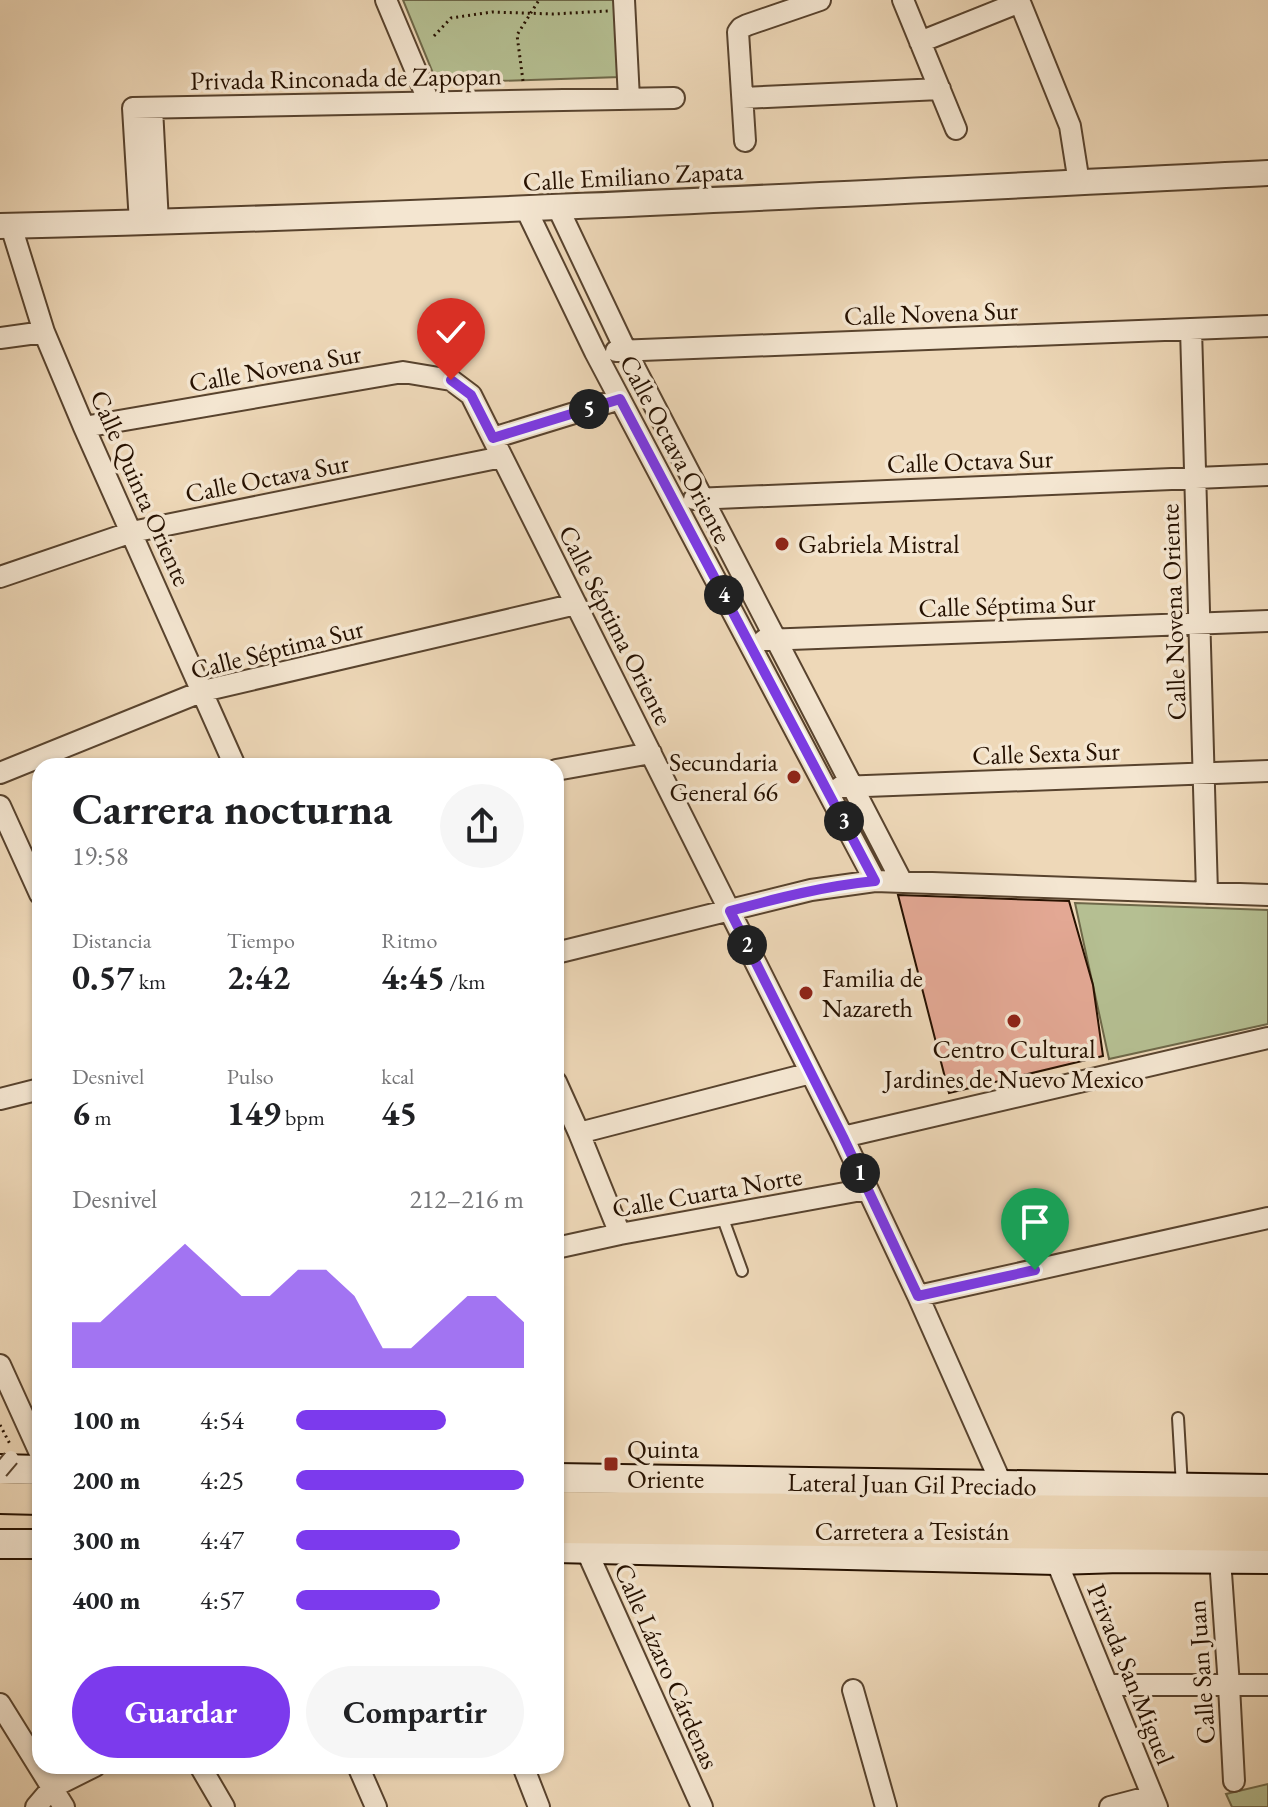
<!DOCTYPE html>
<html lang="es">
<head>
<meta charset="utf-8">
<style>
  body { margin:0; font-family:"EB Garamond",serif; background:#f6f6f6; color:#202124; height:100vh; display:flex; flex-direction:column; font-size:30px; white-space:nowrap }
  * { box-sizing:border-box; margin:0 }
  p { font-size:26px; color:#757577 }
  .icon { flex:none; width:44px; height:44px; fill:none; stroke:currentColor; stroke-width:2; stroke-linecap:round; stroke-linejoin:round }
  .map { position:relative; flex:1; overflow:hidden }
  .drawer { position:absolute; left:32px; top:758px; width:532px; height:1016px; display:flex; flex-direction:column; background:#fff; border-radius:24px; box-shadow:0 2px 6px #0004 }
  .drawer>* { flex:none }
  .pin { position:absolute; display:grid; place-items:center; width:68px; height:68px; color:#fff; margin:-82px -34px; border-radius:50% 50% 50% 0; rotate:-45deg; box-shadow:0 0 8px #0007 }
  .pin .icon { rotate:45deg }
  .km { position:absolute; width:40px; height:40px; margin:-20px; border-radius:50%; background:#222; color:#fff; font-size:22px; line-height:40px; text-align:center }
  .round { display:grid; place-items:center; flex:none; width:84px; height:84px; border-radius:42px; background:#f6f6f6 }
  .headline { display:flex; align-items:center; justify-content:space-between; height:136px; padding:0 40px }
  h1 { font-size:44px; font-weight:700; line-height:60px }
  .stats { display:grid; grid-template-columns:repeat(3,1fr); gap:12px; height:136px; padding:8px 40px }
  .stats div { display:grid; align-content:center }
  .stats b { font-size:34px; font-weight:700 }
  .stats small { font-size:22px; font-weight:400 }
  .stats p { font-size:22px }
  .chart { height:224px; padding:16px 40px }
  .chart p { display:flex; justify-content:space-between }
  .chart svg { width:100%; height:144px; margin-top:8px; fill:#7c3aed; opacity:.7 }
  .button { display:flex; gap:16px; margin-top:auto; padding:16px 40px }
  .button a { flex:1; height:92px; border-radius:48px; background:#7c3aed; color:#fff; font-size:32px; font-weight:700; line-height:92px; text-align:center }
  .button a+a { background:#f6f6f6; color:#202124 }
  ul { padding:0 40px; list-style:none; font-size:26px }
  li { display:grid; grid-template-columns:128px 96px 1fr; align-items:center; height:60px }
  li i { height:20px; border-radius:10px; background:#7c3aed }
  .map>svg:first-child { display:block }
  .green { fill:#b5bf92; stroke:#6e6849; stroke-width:2 }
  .building { fill:#e3a894; stroke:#261100; stroke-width:2 }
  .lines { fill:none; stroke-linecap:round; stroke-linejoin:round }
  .service-casing { stroke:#58432e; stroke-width:14 }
  .minor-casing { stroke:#58432e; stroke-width:24 }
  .tertiary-casing { stroke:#58432e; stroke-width:28 }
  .secondary-casing { stroke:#261100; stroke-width:32 }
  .primary-casing { stroke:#261100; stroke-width:34 }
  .path { stroke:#261100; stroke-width:3; stroke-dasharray:2 4; stroke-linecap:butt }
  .service { stroke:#f4e6d1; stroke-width:10 }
  .minor { stroke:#f4e6d1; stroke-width:20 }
  .tertiary { stroke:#f4e6d1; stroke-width:24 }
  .secondary { stroke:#f4e6d1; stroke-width:28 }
  .primary { stroke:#eed8b8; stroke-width:30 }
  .pedestrian-bridge-casing { stroke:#58432e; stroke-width:18; stroke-linecap:butt }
  .pedestrian-bridge { stroke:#f4e6d1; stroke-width:14 }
  .route-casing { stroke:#fff; stroke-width:16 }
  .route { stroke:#7c3aed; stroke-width:10 }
  .poi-dot { fill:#8f2418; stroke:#f4e6d1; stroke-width:3 }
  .labels { text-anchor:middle; stroke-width:7; stroke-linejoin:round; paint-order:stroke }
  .street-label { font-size:26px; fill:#261100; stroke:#f4e6d1 }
  .poi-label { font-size:26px; fill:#261100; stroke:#f4e6d1; text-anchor:start }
</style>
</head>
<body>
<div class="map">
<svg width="1268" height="1807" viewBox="0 0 1268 1807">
  <rect width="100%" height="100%" fill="#eed8b8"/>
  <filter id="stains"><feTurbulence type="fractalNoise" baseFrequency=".0025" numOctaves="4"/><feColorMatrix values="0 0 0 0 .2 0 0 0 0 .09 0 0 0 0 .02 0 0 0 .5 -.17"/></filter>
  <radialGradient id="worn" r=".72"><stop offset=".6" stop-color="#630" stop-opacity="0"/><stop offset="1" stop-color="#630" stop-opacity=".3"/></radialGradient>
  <path class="green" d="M403,0H616L620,77L437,83Z
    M1075,903L1268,910V1024L1109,1059Z
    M1268,1784V1807H1232L1226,1794Z"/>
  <path class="building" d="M898,895L1069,901L1093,985L1103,1056L949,1093Z"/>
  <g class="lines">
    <defs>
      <path id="service" d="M722,1216L742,1271
        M1178,1418L1182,1486"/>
      <path id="minor" d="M386,0L429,102
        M624,0L629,99
        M903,0L956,129
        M1019,0L1070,126L1079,183
        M920,42L1020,2
        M743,98L940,89
        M152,108L158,223
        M745,141L738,32L741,28L747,25L820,0
        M558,208L626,351L902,882
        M526,209L595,352L875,881
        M140,223L133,108L674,98
        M11,226L44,332L84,427L235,766
        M1191,329L1207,893
        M0,338L44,332
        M616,351L1268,326
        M84,427L403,372L451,380L471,395L843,1137L918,1296L1002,1485
        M493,438L620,399
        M694,499L1268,475
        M0,577L132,532L502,457
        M764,640L1268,621
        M556,770L651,753
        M0,773L203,691L576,604
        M840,787L1268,771
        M0,806L40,894
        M556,953L811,890L875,881L1268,895
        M556,1082L579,1133L620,1234
        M0,1099L40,1089
        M579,1133L811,1073
        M843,1137L1268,1038
        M556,1248L620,1234L867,1189
        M918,1296L1268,1218
        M0,1365L40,1453
        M585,1547L702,1807
        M1220,1559L1229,1686L1234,1781
        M1056,1560L1157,1807
        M1107,1685H1268
        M853,1690L886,1807
        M0,1704L64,1807
        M200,1766L224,1807
        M358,1766L376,1807
        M523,1766L539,1807
        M36,1807L53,1787L95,1766
        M1110,1807L1152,1796"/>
      <path id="tertiary" d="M0,226C423,216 845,194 1268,173"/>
      <path id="secondary" d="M0,1469L40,1470
        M556,1478L1268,1489
        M0,1544H40
        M556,1548L1056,1560L1120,1558L1268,1559"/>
      <path id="primary" d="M0,1498L40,1499
        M556,1507L1268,1512
        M556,1528L1268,1536"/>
    </defs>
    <use href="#service" class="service-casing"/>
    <use href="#minor" class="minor-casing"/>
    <use href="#tertiary" class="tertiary-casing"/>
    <use href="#secondary" class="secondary-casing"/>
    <use href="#primary" class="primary-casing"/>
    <path class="path" d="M434,36L451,18L492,12L553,14L608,11
      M523,81L517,35L539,0
      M0,1425L10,1444"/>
    <use href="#service" class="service"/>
    <use href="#minor" class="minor"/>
    <use href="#tertiary" class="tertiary"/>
    <use href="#secondary" class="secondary"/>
    <use href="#primary" class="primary"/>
    <defs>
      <path id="pedestrian-bridge" d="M0,1471L11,1458"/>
    </defs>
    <use href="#pedestrian-bridge" class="pedestrian-bridge-casing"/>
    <use href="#pedestrian-bridge" class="pedestrian-bridge"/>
  </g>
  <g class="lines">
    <defs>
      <path id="route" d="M451,380L471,395L493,438L620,399L875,881C825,886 778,898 730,911L843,1137L918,1296L1035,1270"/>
    </defs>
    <use href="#route" class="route-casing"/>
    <use href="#route" class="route"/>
  </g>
  <g class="poi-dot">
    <circle cx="782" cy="544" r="8"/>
    <circle cx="794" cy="777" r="8"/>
    <circle cx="806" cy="993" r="8"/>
    <circle cx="1014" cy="1021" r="8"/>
    <rect x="603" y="1456" width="16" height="16" rx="4"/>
  </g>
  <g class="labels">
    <g class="street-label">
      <text transform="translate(346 78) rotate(-1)" y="9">Privada Rinconada de Zapopan</text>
      <text transform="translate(633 176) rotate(-3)" y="9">Calle Emiliano Zapata</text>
      <text transform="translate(931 313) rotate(-2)" y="9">Calle Novena Sur</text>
      <text transform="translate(275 368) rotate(-10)" y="9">Calle Novena Sur</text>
      <text transform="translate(676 449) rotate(62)" y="9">Calle Octava Oriente</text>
      <text transform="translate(970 461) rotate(-2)" y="9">Calle Octava Sur</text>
      <text transform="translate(267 478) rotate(-11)" y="9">Calle Octava Sur</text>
      <text transform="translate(141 488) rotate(66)" y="9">Calle Quinta Oriente</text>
      <text transform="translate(1007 605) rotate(-2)" y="9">Calle Séptima Sur</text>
      <text transform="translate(1173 612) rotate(-92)" y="9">Calle Novena Oriente</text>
      <text transform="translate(616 625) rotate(63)" y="9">Calle Séptima Oriente</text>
      <text transform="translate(277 649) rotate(-14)" y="9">Calle Séptima Sur</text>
      <text transform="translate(1046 753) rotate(-2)" y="9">Calle Sexta Sur</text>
      <text transform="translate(707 1192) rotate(-10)" y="9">Calle Cuarta Norte</text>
      <text transform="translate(912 1484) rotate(1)" y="9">Lateral Juan Gil Preciado</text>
      <text x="912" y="1540">Carretera a Tesistán</text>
      <text transform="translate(667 1666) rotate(66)" y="9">Calle Lázaro Cárdenas</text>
      <text transform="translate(1201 1672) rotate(-94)" y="9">Calle San Juan</text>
      <text transform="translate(1131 1674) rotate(68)" y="9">Privada San Miguel</text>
    </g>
    <g class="poi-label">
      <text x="798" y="553">Gabriela Mistral</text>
      <text x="778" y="771" text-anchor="end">Secundaria<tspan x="778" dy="30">General 66</tspan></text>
      <text x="822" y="987">Familia de<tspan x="822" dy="30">Nazareth</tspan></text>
      <text x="1014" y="1058" text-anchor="middle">Centro Cultural<tspan x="1014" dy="30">Jardines de Nuevo Mexico</tspan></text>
      <text x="627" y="1458">Quinta<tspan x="627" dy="30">Oriente</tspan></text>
    </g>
  </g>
  <rect width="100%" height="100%" filter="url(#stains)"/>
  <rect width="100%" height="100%" fill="url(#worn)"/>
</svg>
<div class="pin" style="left:1035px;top:1270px;background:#1e9e55"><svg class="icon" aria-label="arrive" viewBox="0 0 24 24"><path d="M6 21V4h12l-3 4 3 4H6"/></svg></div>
<div class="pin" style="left:451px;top:380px;background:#d93025"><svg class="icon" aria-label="check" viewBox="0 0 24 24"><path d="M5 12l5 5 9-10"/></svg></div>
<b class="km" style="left:860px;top:1173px">1</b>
<b class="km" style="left:747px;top:945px">2</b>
<b class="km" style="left:844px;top:821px">3</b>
<b class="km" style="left:724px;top:595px">4</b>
<b class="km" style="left:589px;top:409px">5</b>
<section class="drawer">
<div class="headline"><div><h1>Carrera nocturna</h1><p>19:58</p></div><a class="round"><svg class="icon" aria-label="share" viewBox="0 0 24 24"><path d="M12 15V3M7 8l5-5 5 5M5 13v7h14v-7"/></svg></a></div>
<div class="stats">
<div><p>Distancia</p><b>0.57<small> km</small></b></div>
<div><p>Tiempo</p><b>2:42</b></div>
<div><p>Ritmo</p><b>4:45<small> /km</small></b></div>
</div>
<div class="stats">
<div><p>Desnivel</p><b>6<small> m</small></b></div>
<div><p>Pulso</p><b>149<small> bpm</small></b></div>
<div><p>kcal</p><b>45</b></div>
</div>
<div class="chart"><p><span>Desnivel</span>212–216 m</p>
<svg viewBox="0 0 160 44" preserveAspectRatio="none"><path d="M0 44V30L10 30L20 22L30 14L40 6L50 14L60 22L70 22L80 14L90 14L100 22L110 38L120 38L130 30L140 22L150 22L160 30V44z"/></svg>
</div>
<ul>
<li><b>100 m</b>4:54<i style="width:66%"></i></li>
<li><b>200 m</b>4:25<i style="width:100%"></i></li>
<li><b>300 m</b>4:47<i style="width:72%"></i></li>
<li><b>400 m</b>4:57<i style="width:63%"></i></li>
</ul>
<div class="button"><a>Guardar</a><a>Compartir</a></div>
</section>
</div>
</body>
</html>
